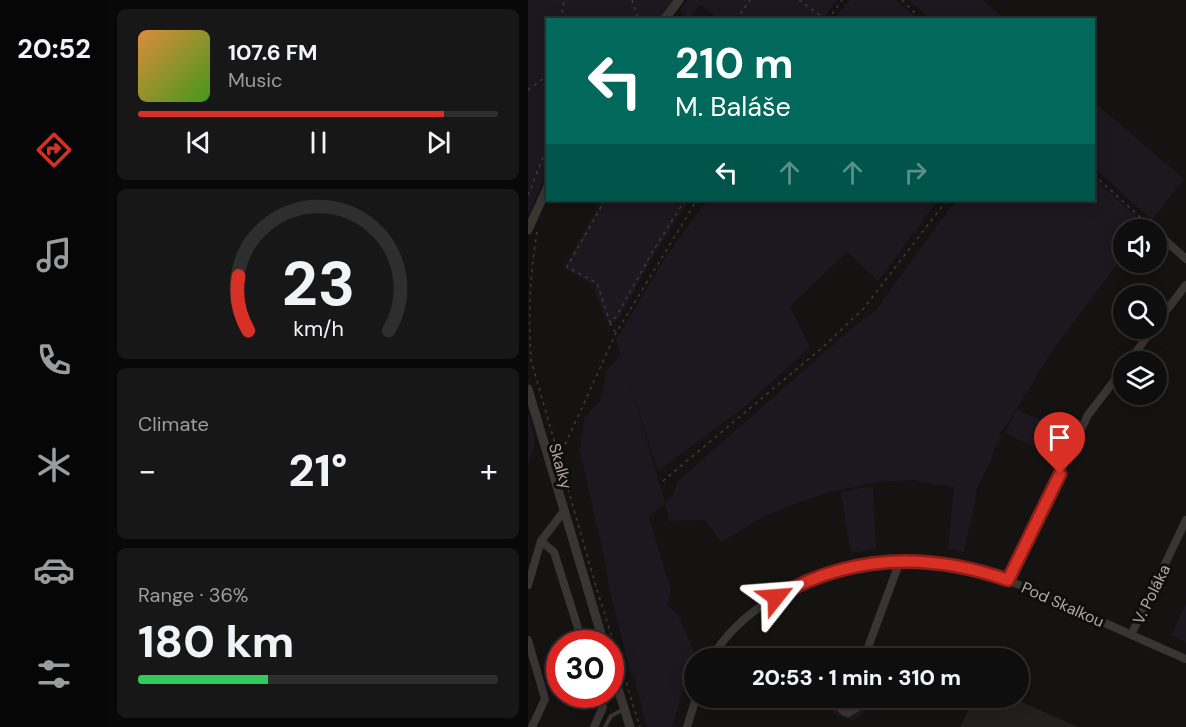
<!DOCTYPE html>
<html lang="en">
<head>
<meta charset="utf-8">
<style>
	:root { --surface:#0f0e0e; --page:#181717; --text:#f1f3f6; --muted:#9b9c9e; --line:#2f2e2e; --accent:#d93025 }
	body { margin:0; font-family:"DM Sans",sans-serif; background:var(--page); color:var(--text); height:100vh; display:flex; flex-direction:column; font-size:22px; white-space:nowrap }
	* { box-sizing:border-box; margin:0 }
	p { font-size:20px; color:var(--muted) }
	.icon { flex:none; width:33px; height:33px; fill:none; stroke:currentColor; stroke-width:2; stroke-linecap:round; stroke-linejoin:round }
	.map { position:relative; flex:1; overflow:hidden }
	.drawer { display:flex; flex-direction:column; gap:9px; padding:9px; background:#080808; width:420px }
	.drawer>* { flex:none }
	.top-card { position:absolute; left:18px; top:18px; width:549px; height:183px; border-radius:0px; box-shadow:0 3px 15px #0003,0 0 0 2px var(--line); background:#00695c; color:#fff; overflow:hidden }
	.fabs { position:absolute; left:585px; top:219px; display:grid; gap:12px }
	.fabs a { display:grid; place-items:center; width:54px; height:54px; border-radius:50%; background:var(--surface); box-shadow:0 3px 15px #0003,0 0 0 2px var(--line); font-size:30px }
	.speed { position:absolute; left:18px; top:630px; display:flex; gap:12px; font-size:30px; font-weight:700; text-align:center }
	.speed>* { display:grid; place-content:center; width:78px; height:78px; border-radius:50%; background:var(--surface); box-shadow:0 3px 15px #0003,0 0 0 2px var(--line); line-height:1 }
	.speed .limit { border:9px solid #d22; background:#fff; color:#111 }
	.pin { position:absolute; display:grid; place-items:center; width:51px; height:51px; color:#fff; margin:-62px -26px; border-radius:50% 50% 50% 0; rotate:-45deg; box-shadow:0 0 6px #0007 }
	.pin .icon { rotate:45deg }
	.me { position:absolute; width:66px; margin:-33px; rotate:62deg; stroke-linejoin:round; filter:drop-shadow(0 0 4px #0008) }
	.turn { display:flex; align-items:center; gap:21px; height:126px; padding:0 30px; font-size:27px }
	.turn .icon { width:78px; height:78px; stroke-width:2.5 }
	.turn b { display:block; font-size:42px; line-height:51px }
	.lanes { display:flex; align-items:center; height:57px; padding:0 30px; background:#0003; justify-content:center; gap:30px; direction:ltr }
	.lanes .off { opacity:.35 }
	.big { font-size:45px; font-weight:800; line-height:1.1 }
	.drawer .tile { flex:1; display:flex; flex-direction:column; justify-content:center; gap:9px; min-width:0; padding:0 21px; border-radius:9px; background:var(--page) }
	.drawer .dial { align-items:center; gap:0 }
	.dial svg { height:156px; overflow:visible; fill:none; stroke:var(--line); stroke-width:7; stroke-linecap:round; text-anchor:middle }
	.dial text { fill:var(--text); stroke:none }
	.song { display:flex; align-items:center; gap:18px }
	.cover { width:72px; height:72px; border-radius:9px; background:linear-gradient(135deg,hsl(30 70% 55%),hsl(100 70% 35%)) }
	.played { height:6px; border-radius:3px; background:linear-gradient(90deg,var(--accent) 85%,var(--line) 85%) }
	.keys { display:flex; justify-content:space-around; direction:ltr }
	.heat { display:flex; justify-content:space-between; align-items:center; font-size:33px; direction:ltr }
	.charge { height:9px; border-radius:4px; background:linear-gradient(90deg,#34c759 36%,var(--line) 0) }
	.trip { position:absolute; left:156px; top:648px; width:345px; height:60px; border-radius:30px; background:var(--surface); box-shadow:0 3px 15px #0003,0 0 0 2px var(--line); font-weight:800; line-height:60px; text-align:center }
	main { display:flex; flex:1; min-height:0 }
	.dock { display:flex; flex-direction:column; width:108px; justify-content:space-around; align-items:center; background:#060606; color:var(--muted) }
	.dock .icon { width:42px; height:42px }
	.dock .selected { color:var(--accent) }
	.dock b { font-size:27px; color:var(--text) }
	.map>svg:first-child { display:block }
	.built { fill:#21201e }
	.green { fill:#1d1820 }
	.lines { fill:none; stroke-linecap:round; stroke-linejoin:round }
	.path { stroke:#413b39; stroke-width:1.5; stroke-dasharray:3 4.5; stroke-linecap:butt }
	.service { stroke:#3a3533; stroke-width:4 }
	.minor { stroke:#3a3533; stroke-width:8 }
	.tertiary { stroke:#3a3533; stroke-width:9 }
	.route-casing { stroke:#8d1f18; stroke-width:15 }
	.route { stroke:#d93025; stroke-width:10 }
	.labels { text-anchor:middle; stroke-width:6; stroke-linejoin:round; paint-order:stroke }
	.street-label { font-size:16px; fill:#b6a6a2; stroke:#0f0e0d }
</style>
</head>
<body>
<main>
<nav class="dock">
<b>20:52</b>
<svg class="icon selected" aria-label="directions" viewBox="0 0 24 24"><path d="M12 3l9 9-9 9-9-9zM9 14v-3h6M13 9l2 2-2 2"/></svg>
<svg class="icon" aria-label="music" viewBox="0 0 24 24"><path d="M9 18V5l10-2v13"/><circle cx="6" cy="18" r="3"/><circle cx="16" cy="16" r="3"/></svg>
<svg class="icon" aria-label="phone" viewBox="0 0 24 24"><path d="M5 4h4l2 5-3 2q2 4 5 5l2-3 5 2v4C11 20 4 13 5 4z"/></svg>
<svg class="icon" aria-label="climate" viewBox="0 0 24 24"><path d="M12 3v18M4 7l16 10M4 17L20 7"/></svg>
<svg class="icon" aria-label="car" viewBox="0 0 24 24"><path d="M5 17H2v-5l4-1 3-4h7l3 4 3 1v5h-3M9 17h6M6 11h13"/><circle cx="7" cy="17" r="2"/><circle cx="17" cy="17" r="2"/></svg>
<svg class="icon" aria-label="filters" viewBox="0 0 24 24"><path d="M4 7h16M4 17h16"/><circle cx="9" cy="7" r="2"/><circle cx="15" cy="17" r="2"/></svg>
</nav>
<section class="drawer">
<div class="tile">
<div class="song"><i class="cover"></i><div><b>107.6 FM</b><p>Music</p></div></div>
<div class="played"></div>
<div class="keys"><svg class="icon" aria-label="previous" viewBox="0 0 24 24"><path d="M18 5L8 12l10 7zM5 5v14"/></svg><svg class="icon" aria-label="pause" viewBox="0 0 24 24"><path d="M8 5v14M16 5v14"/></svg><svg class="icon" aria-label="next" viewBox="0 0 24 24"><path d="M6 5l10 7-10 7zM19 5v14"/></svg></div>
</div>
<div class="tile dial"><svg viewBox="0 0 100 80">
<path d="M14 69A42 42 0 1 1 86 69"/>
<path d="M14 69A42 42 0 0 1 9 41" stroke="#d93025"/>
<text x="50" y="56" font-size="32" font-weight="700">23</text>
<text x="50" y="72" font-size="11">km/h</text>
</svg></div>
<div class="tile"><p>Climate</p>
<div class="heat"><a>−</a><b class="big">21°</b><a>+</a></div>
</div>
<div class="tile"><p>Range · 36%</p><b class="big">180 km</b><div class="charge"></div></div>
</section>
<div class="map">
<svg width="658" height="727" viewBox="0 0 658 727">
	<rect width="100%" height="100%" fill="#141312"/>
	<!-- built -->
	<path class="built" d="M446,698h38l66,29h-118z"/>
	<!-- green -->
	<path class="green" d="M0,0h151l-15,19 -116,1 -1,154 -19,41z
		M159,0h150l-15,20 -111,-1 2,-5 -13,-9 -10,13 -10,-7z
		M322,0h46l21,19h-83z
		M381,0h74l22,19h-75z
		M566,102l90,77 -32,41 -58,-52z
		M566,178l49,45 1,6 -20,1 -1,26 -71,95 -45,73 -8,10 2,3 -9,17 1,2 -17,34 -44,-6 -17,-4 -40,2 -52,12 -34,12 -29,13 -39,23 -16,-22 -35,1 -5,-18 -16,14 22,74 -4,13 11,11 18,41 -8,8 -1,12 -15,51h-25l-11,-42 -7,-18 -19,-75 -6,-35 -24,-106 5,-34 15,-16 7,-31 14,-15 -5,-15 51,-85 40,-55h231l-60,81 -31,-29 -57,54 20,41 -76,69 -5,2 -71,53 -29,-89 36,120 8,-6 4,-14 174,-153 24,-18 81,-111h138z
		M74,200h87l-35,55 -36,64 -9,7 -15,-37 2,-3 -32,-18z
		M489,409l54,26 -11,24 -55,-26z
		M0,412l7,28 -7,26z
		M345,486l3,62 -25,5 -10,-61z
		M426,487l23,4 -13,61 -16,-3z
		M658,604v38l-15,-7z
		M305,698h3c-3,10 2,15 11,19l9,-2 4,-5 1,-12h8l-5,14 -10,9 -21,-7z"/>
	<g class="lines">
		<!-- path -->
		<path class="path" d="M104,0l7,20
			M271,0l22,16 -2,4
			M374,0l20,20
			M33,20l3,-20
			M208,20l14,-20
			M300,20l14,-20
			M0,90l20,-15
			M566,175l55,50
			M0,195l20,-50
			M77,200l-38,67 30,16 13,39 6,-5 35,-63 34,-54
			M9,232c-7,42 -9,84 -6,128l64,223 45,144
			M82,323l5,9
			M31,458l57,-125 81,-133
			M135,481l160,-134 41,-39 83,-108"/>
		<!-- service -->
		<path class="service" d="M77,727l6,-11 13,-7"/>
		<!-- minor -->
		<path class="minor" d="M628,232l30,27
			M628,324l30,-39
			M601,362l24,-34
			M13,541l13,11 29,92
			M480,580l80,-165 36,-47
			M0,585l13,-44 23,-30
			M603,635l55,-115
			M0,640l17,59 -13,28
			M183,658c20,-32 51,-56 85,-72 56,-27 122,-33 182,-16 32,9 62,24 92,37 39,18 77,35 116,52
			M336,658l36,-97
			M312,698c-3,7 0,13 8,15l9,-5 2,-4 -2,-6
			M66,727l9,-20 -4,-13
			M159,727l9,-29"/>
		<!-- tertiary -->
		<path class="tertiary" d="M136,20l15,-20
			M0,230l20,-44
			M0,389l76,255
			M82,663l20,64"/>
	</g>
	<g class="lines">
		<!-- route casing -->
		<g class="route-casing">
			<path id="route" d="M248,597c74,-43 152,-45 232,-17l52,-106"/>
		</g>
		<!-- route -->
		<use href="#route" class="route"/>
	</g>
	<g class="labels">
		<!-- street labels -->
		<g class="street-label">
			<text transform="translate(33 466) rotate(74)" y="6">Skalky</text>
			<text transform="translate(623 594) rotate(-64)" y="6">V. Poláka</text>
			<text transform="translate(535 604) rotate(24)" y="6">Pod Skalkou</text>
		</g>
	</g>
</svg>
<div class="fabs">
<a><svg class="icon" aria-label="sound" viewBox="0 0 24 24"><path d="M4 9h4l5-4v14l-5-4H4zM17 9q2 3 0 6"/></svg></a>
<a><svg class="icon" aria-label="search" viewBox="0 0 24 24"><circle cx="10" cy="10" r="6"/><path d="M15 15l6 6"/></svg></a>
<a><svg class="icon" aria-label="layers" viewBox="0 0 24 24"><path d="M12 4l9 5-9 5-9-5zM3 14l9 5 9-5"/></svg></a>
</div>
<div class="speed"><div class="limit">30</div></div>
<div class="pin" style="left:532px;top:474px;background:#d93025"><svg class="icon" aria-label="arrive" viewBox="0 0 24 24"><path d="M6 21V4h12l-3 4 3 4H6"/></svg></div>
<svg class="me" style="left:248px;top:597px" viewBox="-20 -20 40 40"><path d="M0-17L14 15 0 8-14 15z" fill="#d93025" stroke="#fff" stroke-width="4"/></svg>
<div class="trip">20:53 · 1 min · 310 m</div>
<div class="top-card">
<div class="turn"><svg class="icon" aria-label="left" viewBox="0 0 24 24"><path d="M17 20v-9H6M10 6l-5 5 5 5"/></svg><div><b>210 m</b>M. Baláše</div></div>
<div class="lanes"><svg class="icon" aria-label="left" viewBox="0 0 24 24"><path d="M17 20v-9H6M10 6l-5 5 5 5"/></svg><svg class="icon off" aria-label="ahead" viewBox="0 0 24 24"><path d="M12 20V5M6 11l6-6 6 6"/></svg><svg class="icon off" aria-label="ahead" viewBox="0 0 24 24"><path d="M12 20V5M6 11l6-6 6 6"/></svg><svg class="icon off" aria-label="right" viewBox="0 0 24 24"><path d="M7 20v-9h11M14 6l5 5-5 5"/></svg></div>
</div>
</div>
</main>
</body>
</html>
